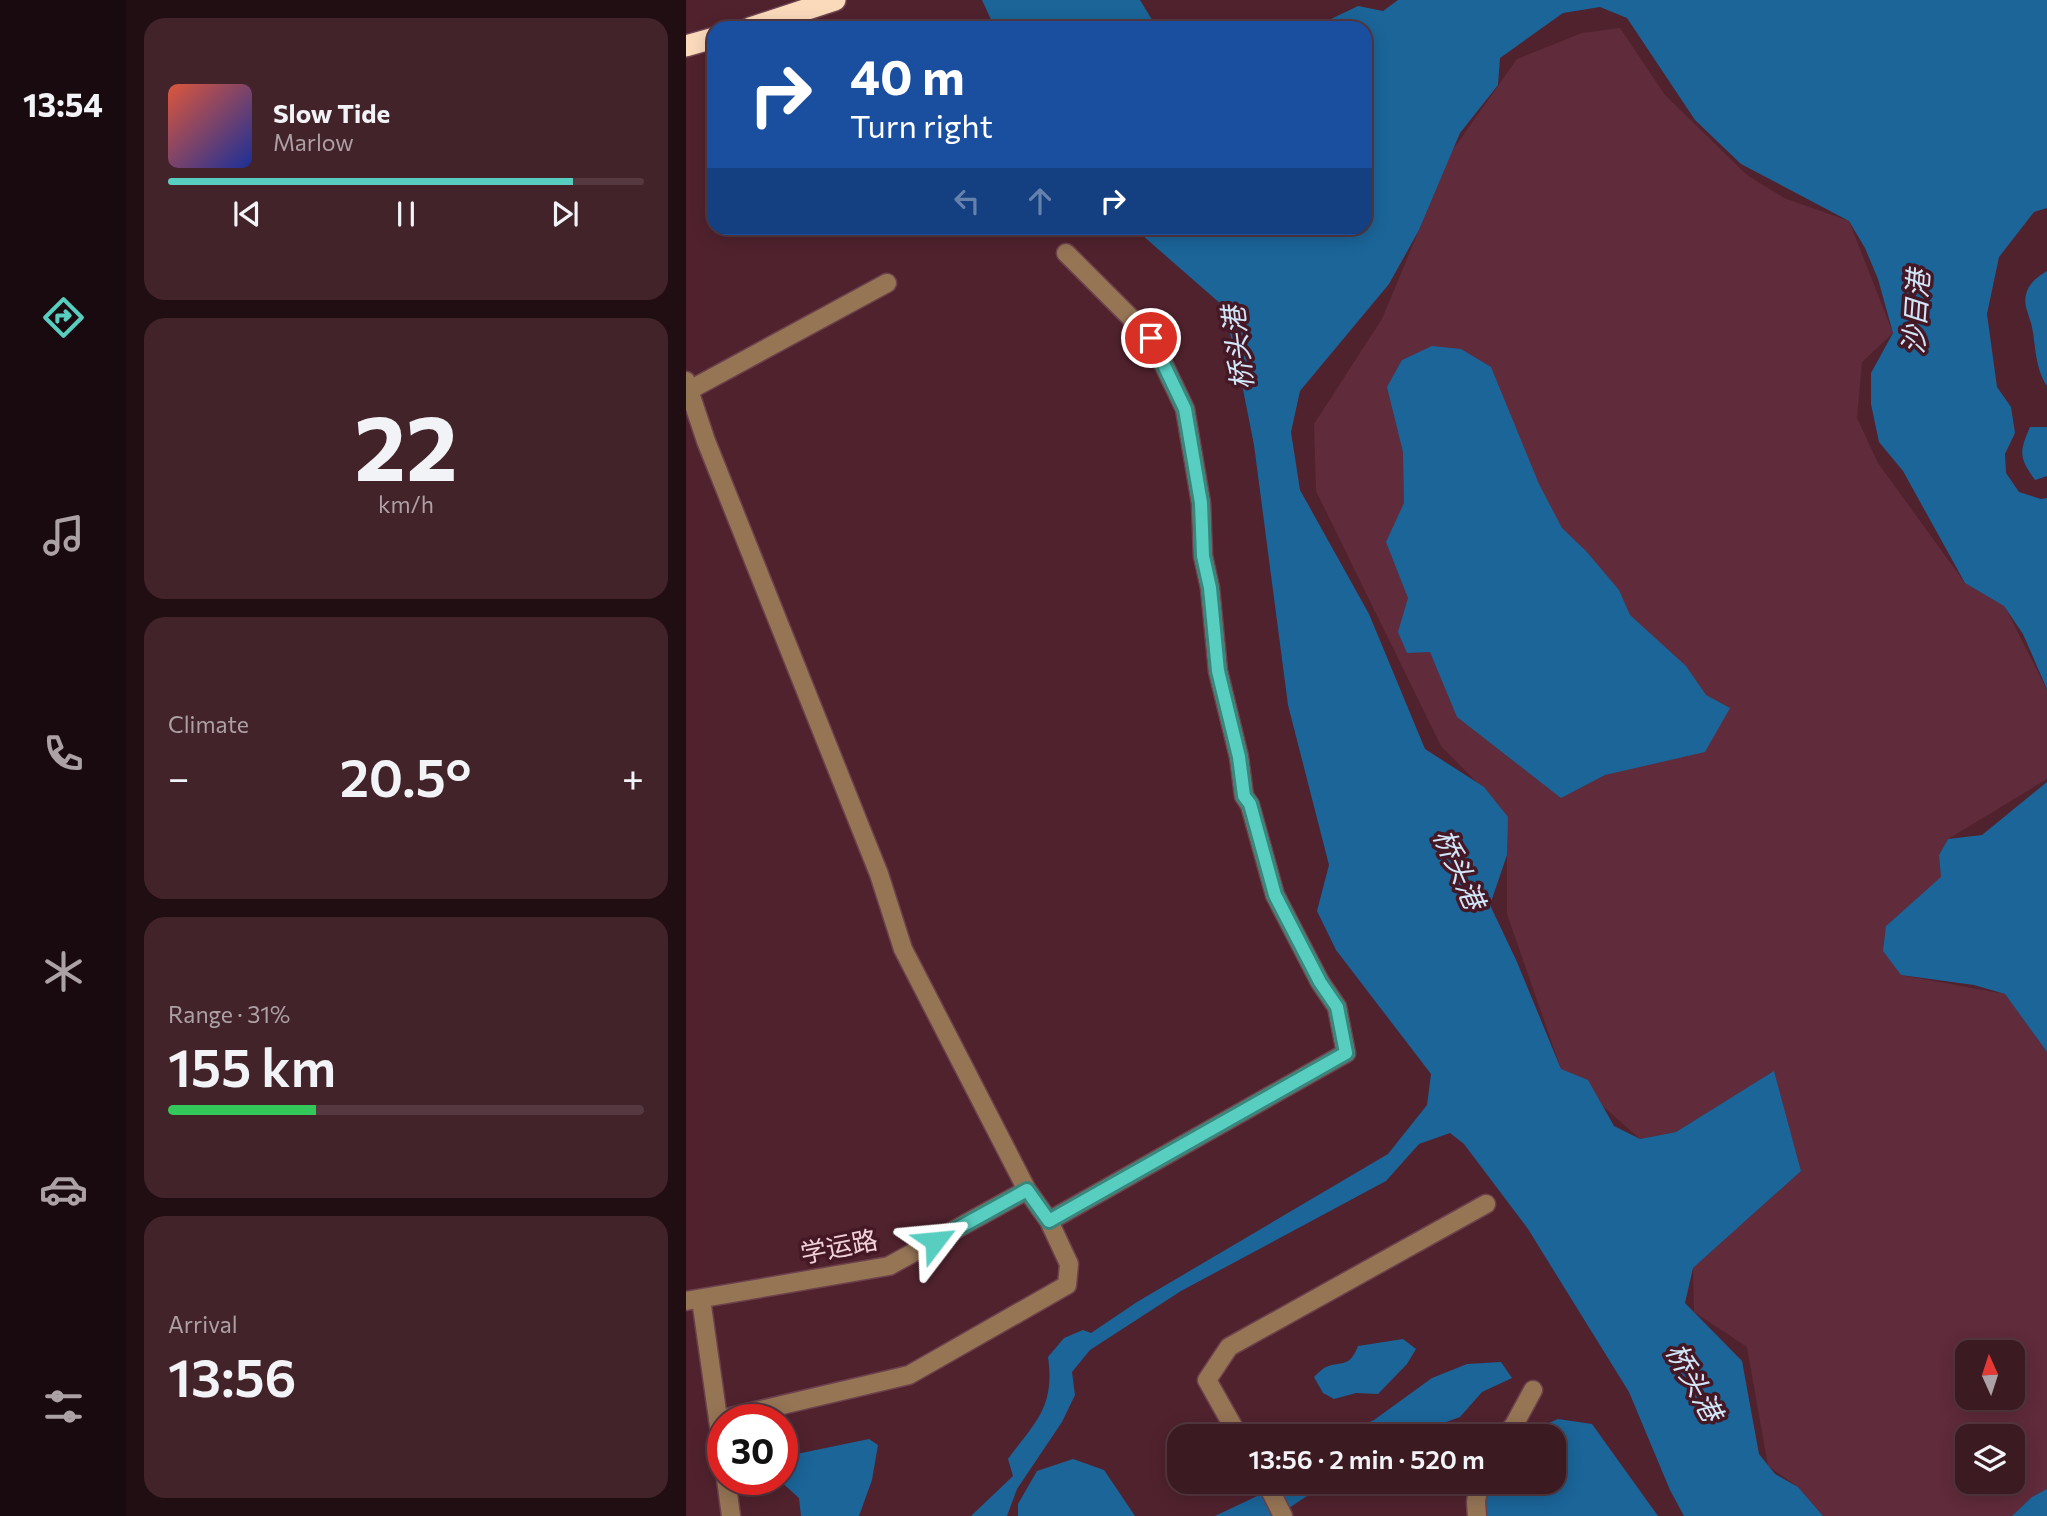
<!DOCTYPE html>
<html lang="en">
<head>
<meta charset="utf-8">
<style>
	:root { --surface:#3c1a22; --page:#43232a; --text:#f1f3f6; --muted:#aca1a5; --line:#553840; --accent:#58cec0 }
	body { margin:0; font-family:Commissioner,"Noto Sans SC",sans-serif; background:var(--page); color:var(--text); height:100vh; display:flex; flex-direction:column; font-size:26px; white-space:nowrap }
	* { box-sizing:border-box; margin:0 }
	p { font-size:23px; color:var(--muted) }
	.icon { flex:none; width:38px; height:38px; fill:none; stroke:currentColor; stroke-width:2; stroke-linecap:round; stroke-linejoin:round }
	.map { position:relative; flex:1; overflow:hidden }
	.details { display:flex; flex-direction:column; gap:18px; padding:18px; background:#210e13; width:560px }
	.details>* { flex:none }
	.guide { position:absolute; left:21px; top:21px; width:665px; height:214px; border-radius:21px; box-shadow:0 4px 18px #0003,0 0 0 2px var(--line); background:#1a4fa0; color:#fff; overflow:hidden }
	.needle { width:46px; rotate:357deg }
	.buttons { position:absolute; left:1269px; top:1340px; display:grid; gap:14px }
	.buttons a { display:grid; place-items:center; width:70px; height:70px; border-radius:14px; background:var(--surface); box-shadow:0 4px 18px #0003,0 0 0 2px var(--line); font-size:35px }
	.speed { position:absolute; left:21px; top:1404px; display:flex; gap:14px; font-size:35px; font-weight:700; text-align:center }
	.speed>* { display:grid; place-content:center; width:91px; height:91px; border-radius:50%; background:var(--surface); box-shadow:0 4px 18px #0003,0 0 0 2px var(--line); line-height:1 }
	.speed .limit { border:10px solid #d22; background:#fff; color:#111 }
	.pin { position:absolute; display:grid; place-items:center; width:60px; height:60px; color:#fff; margin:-30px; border:4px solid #fff; border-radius:50%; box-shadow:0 2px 7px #0007 }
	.me { position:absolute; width:77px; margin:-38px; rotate:61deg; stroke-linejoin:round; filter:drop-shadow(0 0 5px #0008) }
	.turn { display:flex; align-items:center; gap:24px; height:147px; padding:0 28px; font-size:32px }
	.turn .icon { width:91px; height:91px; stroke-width:2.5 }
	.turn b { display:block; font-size:49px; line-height:60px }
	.lanes { display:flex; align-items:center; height:66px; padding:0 28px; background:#0003; justify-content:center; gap:35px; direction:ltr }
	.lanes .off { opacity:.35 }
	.big { font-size:52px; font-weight:600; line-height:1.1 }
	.details .widget { flex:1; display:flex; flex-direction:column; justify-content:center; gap:10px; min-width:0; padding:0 24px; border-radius:21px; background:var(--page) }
	.details .dial { align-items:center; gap:0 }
	.dial b { font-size:91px; line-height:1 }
	.song { display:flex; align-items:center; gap:21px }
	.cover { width:84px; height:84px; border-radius:10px; background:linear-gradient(135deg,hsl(10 70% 55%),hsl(230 70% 35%)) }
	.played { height:7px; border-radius:4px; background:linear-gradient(90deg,var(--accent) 85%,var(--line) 85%) }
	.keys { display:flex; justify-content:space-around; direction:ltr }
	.heat { display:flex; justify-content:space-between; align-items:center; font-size:38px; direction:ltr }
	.charge { height:10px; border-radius:5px; background:linear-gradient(90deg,#34c759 31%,var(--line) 0) }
	.trip { position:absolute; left:481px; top:1424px; width:399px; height:70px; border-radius:21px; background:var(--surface); box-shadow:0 4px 18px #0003,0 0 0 2px var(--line); font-weight:600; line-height:70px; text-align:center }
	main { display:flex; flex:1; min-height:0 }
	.tab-bar { display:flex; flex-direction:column; width:126px; justify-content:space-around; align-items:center; background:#180a0e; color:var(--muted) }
	.tab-bar .icon { width:49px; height:49px }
	.tab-bar .selected { color:var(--accent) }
	.tab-bar b { font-size:32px; color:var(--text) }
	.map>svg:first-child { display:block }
	.built { fill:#602b3a; fill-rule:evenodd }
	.water { fill:#1b6599 }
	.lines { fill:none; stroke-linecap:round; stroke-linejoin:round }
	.minor-casing { stroke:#6d424d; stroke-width:21 }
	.highway-casing { stroke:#6d424d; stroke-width:24 }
	.minor { stroke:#967555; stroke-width:18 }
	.highway { stroke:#fbdabc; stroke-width:21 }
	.route-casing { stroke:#39867d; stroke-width:18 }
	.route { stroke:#58cec0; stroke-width:12 }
	.labels { text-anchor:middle; stroke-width:7; stroke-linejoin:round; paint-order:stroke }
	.street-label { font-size:26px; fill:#f1d2d8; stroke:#451825 }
	.water-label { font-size:28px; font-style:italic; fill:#d1e6f8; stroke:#451825 }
</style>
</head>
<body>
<main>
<nav class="tab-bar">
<b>13:54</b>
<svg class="icon selected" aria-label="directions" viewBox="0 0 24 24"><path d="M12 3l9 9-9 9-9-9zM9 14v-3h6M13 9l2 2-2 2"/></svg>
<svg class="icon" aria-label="music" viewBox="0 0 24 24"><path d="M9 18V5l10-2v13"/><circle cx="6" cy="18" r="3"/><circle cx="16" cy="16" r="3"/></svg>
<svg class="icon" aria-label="phone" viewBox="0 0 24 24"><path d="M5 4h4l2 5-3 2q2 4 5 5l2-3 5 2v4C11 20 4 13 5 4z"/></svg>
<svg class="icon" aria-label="climate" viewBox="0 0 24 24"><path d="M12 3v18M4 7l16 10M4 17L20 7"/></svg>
<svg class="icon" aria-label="car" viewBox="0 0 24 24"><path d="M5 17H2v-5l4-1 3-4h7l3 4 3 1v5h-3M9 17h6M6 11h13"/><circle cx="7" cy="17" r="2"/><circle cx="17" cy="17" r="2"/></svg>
<svg class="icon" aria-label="filters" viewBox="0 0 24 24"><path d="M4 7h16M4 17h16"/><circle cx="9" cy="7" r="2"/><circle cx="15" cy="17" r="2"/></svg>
</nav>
<section class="details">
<div class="widget">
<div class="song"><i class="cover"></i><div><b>Slow Tide</b><p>Marlow</p></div></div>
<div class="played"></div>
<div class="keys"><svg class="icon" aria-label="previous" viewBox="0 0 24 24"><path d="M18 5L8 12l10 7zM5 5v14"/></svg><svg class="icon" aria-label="pause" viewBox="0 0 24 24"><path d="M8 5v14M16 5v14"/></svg><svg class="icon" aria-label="next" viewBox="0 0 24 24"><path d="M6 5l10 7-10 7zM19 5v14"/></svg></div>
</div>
<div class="widget dial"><b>22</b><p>km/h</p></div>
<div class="widget"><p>Climate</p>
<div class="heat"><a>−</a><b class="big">20.5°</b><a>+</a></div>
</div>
<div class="widget"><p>Range · 31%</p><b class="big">155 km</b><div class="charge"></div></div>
<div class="widget"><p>Arrival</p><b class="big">13:56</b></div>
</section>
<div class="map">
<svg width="1361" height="1516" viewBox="0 0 1361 1516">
	<rect width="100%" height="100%" fill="#50222e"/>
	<!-- built -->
	<path class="built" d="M934,28l45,67 82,80 37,23 65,23 44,112 -31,29 -5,56 21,45 87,120 39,22 43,85v89l-99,60 -9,16 3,22 -56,49 15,49 104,19 42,58v444l-31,20h-193l-25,-29 -30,-21 -21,-119 -53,-35 -1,-44 108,-97 -27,-99 -98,60 -36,7 -79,-70 -54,-155v-59l-10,-52 -56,-57 -125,-255 -2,-67 68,-105 70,-168 65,-92 65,-26zM1281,1353h45v45h-45zM1281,1437h45v45h-45z"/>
	<!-- water -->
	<path class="water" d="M296,0h158l17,28h-162z
		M712,0h649v208l-13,4 -35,45 -12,57 10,73 14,20 4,26 -10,21 1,19 13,19 22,7 6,-1v191l-24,-55 -19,-28 -39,-23 -62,-112 -24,-29 -8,-38v-31l22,-40 -15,-54 -13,-31 -16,-27 -108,-57 -46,-44 -68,-102 -27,-11 -37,6 -63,45 -2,27 -38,48 -41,97 -30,54 -89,107 -9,41 9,58 69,124 56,135 59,38 24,30 -1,38 -17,50 27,57 44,107 27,11 26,46 26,13 36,-7 98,-61 27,100 -108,97 -8,35 57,58 17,93 16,20 23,13 25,29h-139l-14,-26 -41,-98 -101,-163 -64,-85 -14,-11 -31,11 -33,37 -205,110 -91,59 -18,22 3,23 -13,27 -45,67 -10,27h-36l42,-40 -5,-17c28,-38 47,-52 40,-102l16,-19 19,-8 8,3 46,-31 251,-148 39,-49 4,-31 -95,-124 -19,-39 12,-46 -41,-160 -34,-260 -17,-86 -15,-54 -88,-77h231v-200h-53l46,-22 25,5z
		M1361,271v115c-12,-18 -11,-39 -15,-59 -2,-10 -9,-22 -6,-32 2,-11 12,-19 21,-24z
		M746,346l29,3 30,18 48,117 23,44 24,23 33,39 11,25 56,51 20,29 24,13 -25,44 -100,23 -44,23 -104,-81 -27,-65 -23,1 -9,-21 10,-34 -22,-56 18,-39 -1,-51 -16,-65 15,-27z
		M1344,427h17v49l-12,4c-16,-22 -16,-28 -5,-53z
		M1361,782v270l-42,-58 -31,-9 -73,-10 -18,-24 3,-25 55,-49 -2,-22 9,-16 34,-4z
		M717,1339l13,10 -9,15 -29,30 -22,-1 -22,6 -11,-6 -9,-16c3,-3 6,-6 10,-9 15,-8 25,2 34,-22z
		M815,1362l11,16 -30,14 -22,25 -19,7 -10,13h-92l35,-17 58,-42 35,-14z
		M872,1419l34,5 66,92h-176l6,-34h66v-45h-31l12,-8z
		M183,1439l9,6 -6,35 -13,36h-58l-2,-18 -21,-19h4v-22z
		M387,1459l31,11 31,46h-117v-12l19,-33z
		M601,1482h41l-51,34h-62z
		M1361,1489v27h-35l20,-19z"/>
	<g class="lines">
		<!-- minor casing -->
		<g class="minor-casing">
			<path id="minor" d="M0,381l20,60 173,433 24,75 124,241 22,31 20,43 -2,21 -158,90 -191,45
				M0,392l201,-109
				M363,1221l297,-168 -9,-46 -17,-25 -45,-87 -25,-90 -6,-9 -5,-39 -21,-86 -8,-83 -7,-32 -2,-53 -16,-94 -34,-71 -85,-85
				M15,1299l22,155
				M0,1301l203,-35 138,-76
				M553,1437l-32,-57 22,-33 257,-143
				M818,1437l10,-12 19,-35
				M40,1479l5,37
				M580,1482l17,34
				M791,1516l-1,-14 3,-20"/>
		</g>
		<!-- highway casing -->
		<g class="highway-casing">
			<path id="highway" d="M64,28l85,-28
				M0,46l28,-8"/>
		</g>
		<!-- minor -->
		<use href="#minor" class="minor"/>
		<!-- highway -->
		<use href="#highway" class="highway"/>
	</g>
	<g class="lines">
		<!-- route casing -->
		<g class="route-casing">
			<path id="route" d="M249,1241l92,-51 22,31 297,-168 -9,-46 -17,-25 -45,-87 -25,-91 -6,-8 -5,-39 -21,-86 -8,-83 -7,-32 -2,-53 -16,-94 -34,-71"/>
		</g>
		<!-- route -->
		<use href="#route" class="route"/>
	</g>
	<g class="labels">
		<!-- street labels -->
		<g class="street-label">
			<text transform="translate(153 1247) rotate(-11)" y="9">学运路</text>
		</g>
		<!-- water labels -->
		<g class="water-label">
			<text transform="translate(1230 312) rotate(-86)" y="10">沙目港</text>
			<text transform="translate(552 348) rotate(-97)" y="10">桥头港</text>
			<text transform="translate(773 869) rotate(66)" y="10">桥头港</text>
			<text transform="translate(1008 1382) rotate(61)" y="10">桥头港</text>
		</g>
	</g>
</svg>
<div class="buttons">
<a><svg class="needle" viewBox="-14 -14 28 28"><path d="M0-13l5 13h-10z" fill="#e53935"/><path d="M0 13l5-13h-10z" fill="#aca1a5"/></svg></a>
<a><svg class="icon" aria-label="layers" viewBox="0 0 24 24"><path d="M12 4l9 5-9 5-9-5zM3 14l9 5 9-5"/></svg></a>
</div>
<div class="speed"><div class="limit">30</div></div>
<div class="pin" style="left:465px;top:338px;background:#d93025"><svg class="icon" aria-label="arrive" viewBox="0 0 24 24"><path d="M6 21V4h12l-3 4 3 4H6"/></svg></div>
<svg class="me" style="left:249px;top:1241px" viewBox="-20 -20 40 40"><path d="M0-17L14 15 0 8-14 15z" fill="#58cec0" stroke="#fff" stroke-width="4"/></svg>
<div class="trip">13:56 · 2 min · 520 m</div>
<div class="guide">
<div class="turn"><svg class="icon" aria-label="right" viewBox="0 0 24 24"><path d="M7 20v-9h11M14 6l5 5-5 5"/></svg><div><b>40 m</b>Turn right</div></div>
<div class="lanes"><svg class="icon off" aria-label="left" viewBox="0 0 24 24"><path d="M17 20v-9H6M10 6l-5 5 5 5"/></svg><svg class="icon off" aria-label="ahead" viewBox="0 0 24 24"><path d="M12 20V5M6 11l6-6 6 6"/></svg><svg class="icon" aria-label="right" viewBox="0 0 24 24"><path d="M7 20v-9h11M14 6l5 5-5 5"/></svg></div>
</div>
</div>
</main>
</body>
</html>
